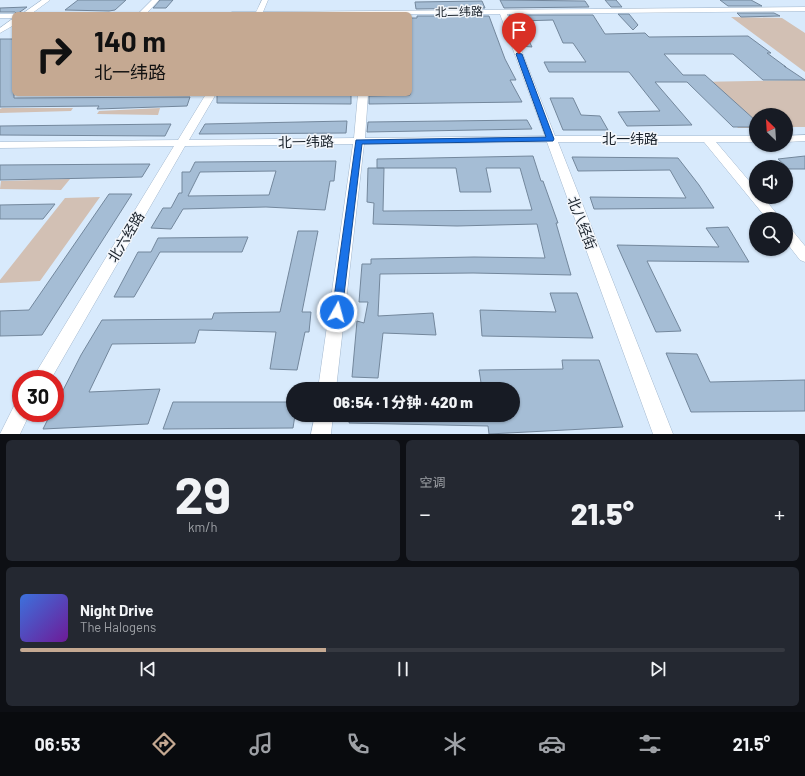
<!DOCTYPE html>
<html lang="zh">
<head>
<meta charset="utf-8">
<style>
	:root { --surface:#171b24; --page:#242831; --text:#f1f3f6; --muted:#9ea1a6; --line:#363941; --accent:#c5a992 }
	body { margin:0; font-family:Barlow,"Noto Sans SC",sans-serif; background:var(--page); color:var(--text); height:100vh; display:flex; flex-direction:column; font-size:15px; white-space:nowrap }
	* { box-sizing:border-box; margin:0 }
	p { font-size:13px; color:var(--muted) }
	.icon { flex:none; width:22px; height:22px; fill:none; stroke:currentColor; stroke-width:2; stroke-linecap:round; stroke-linejoin:round }
	.map { position:relative; height:434px; overflow:hidden }
	.sheet { display:flex; flex-direction:column; gap:6px; padding:6px; background:#0d0f14; flex:1 }
	.sheet>* { flex:none }
	.guide { position:absolute; left:12px; top:12px; width:400px; height:84px; border-radius:6px; box-shadow:0 1px 3px #0004; background:#c5a992; color:#111; overflow:hidden }
	.needle { width:26px; rotate:335deg }
	.controls { position:absolute; left:749px; top:108px; display:grid; gap:8px }
	.controls a { display:grid; place-items:center; width:44px; height:44px; border-radius:50%; background:var(--surface); box-shadow:0 1px 3px #0004; font-size:20px }
	.speed { position:absolute; left:12px; top:370px; display:flex; gap:8px; font-size:20px; font-weight:700; text-align:center }
	.speed>* { display:grid; place-content:center; width:52px; height:52px; border-radius:50%; background:var(--surface); box-shadow:0 1px 3px #0004; line-height:1 }
	.speed .limit { border:6px solid #d22; background:#fff; color:#111 }
	.pin { position:absolute; display:grid; place-items:center; width:34px; height:34px; color:#fff; margin:-41px -17px; border-radius:50% 50% 50% 0; rotate:-45deg; box-shadow:0 0 4px #0007 }
	.pin .icon { rotate:45deg }
	.me { position:absolute; width:44px; margin:-22px; rotate:7deg; stroke-linejoin:round; filter:drop-shadow(0 0 3px #0008) }
	.turn { display:flex; align-items:center; gap:14px; height:84px; padding:0 16px; font-size:18px }
	.turn .icon { width:52px; height:52px; stroke-width:2.5 }
	.turn b { display:block; font-size:28px; line-height:34px }
	.big { font-size:30px; font-weight:800; line-height:1.1 }
	.sheet .widget { flex:1; display:flex; flex-direction:column; justify-content:center; gap:6px; min-width:0; padding:0 14px; border-radius:6px; background:var(--page) }
	.sheet .dial { align-items:center; gap:0 }
	.dial b { font-size:52px; line-height:1 }
	.song { display:flex; align-items:center; gap:12px }
	.cover { width:48px; height:48px; border-radius:6px; background:linear-gradient(135deg,hsl(220 70% 55%),hsl(280 70% 35%)) }
	.played { height:4px; border-radius:2px; background:linear-gradient(90deg,var(--accent) 40%,var(--line) 40%) }
	.keys { display:flex; justify-content:space-around; direction:ltr }
	.heat { display:flex; justify-content:space-between; align-items:center; font-size:22px; direction:ltr }
	.sheet .tiles { flex:1; display:grid; gap:6px; grid-template-columns:1fr 1fr }
	.widget:last-child { grid-column:span 2 }
	.trip { position:absolute; left:286px; top:382px; width:234px; height:40px; border-radius:20px; background:var(--surface); box-shadow:0 1px 3px #0004; font-weight:800; line-height:40px; text-align:center }
	.menu { display:flex; height:64px; justify-content:space-around; align-items:center; background:#090b0e; color:var(--muted) }
	.menu .icon { width:28px; height:28px }
	.menu .current { color:var(--accent) }
	.menu b { font-size:18px; color:var(--text) }
	.map>svg:first-child { display:block }
	.green { fill:#d2c0b4 }
	.building { fill:#a5bdd5; stroke:#73879c; fill-rule:evenodd }
	.lines { fill:none; stroke-linecap:round; stroke-linejoin:round }
	.minor-casing { stroke:#a3b8ce; stroke-width:1 }
	.minor { fill:#fff; fill-rule:evenodd }
	.route { fill:#1a73e8; stroke:#114b97 }
	.labels { text-anchor:middle; stroke-width:3; stroke-linejoin:round; paint-order:stroke }
	.far-street-label { font-size:12px; fill:#19212a; stroke:#f1f5fa }
	.street-label { font-size:14px; fill:#19212a; stroke:#f1f5fa }
</style>
</head>
<body>
<div class="map">
<svg width="805" height="434" viewBox="0 0 805 434">
	<rect width="100%" height="100%" fill="#d8eafc"/>
	<!-- green -->
	<path class="green" d="M731,17l51,1 23,15v39z
		M805,80v47h-19v-12h-30v13h-18l-41,-46z
		M2,108h71l-2,3 -71,2v-4z
		M160,108l-2,7 -61,-1 2,-3z
		M70,179l-9,11 -61,-1 1,-8z
		M100,197l-60,84 -40,2v-3l65,-82z"/>
	<!-- building -->
	<path class="building" d="M78,0h48l-11,10 -6,1 -44,-1z
		M160,0h13l-7,8h-13z
		M500,0l85,1 4,6 -85,1z
		M605,0h11l6,7h-11z
		M720,0h31l11,6h-34z
		M482,1l3,7 -69,1 -1,-7z
		M27,7l-10,7 -2,-2h-15v-4z
		M737,13h37l6,3 -39,1z
		M618,14h11l9,11 -5,5z
		M509,15h84l12,19 40,-1 4,4 99,-1 23,17h-4l19,14 -2,-1 21,14h-42l-30,-26h-69l19,21h22l51,46v6h-23l-46,-45h-32l37,43 -65,1 -9,-14 42,-1 -31,-39h-80l-5,-10h42l-13,-19h-10l-10,-23 -34,1 13,26 -11,-1z
		M417,16h72l16,43 11,21h-6l12,22 -153,2v-8l41,-1v-77h7z
		M0,39h14v59l176,-1 -3,9 -90,3 2,-3 -99,1z
		M287,94h64v10l-134,-1v-8z
		M550,98h23l8,17 19,1 8,14h-45z
		M527,120l5,9 -165,3 1,-10z
		M347,121l-1,12 -147,1 6,-10z
		M171,124l-6,12 -165,-1v-9z
		M533,156l8,25h2l15,42h-2l15,52 -98,-2 -93,1 -2,42 55,-3 3,22 -53,-2 -5,45 -26,-1 5,-56 7,2 4,-21h-9l3,-38h9v-5l103,-2 71,1 -8,-34 -80,2 -84,-2 1,-21 -7,-1 1,-34h16l-1,43 149,-1 -12,-42h-34l5,24h-31l-4,-24h-79v-9z
		M805,156v13h-16l-11,-10z
		M572,157l106,1 21,27 15,23 -120,1 -4,-12 96,1 -16,-28 -92,1z
		M336,161l-2,20h-4l-5,29 -59,-3 -83,2 -12,20 -20,-1 12,-20h8l8,-15h3v-21h8l5,-10zM276,171l-7,24 -81,1 12,-24z
		M150,164l-8,13 -142,3v-15z
		M109,194h23l-90,141 -42,1v-25l29,-1z
		M55,204l-12,15h-43v-14z
		M728,227l21,35 -102,-1 34,70 -25,1 -39,-87 102,2 -13,-19z
		M298,231h20l-16,81h9l-2,20h-4l-8,38 -27,-1 6,-37 -77,-2 -4,13 -83,1 -23,48 71,-3 -12,35 -105,5 8,-16h4v-7l26,-51 21,-35 110,-1 2,-6 66,-1z
		M248,237l-6,15h-82l-26,45h-20l24,-45h13l7,-14z
		M550,293h27l16,45 -111,-2 -2,-26 76,2z
		M666,353l31,1 13,28 95,-2v31l-114,1z
		M562,360h37l24,67 -134,7 -1,-8 -139,-3 2,-8h162v-26h-31l-3,-19 84,-1z
		M173,402h120v13h2l-2,13 -130,1z"/>
	<g class="lines">
		<!-- minor casing -->
		<g class="minor-casing">
			<path id="minor" d="M42,0h8l-19,14h-9z
				M152,0h7l-13,14h-8z
				M262,0h6l-5,12 542,-5v4l-298,3 48,122h201v6h-40l40,47v8h7l18,22h-14l-63,-77h-146l115,292h-20l-106,-292 -183,2 -28,245h-18l35,-245 -168,2 -134,233h-19l142,-233 -174,2v-6l178,-2 28,-46h10l-27,46 165,-2 4,-44h10l-3,44 180,-2 -45,-122h-272l4,-2h24z
				M0,14h15l-1,4h-14z
				M11,20h3v5l-14,8v-5z
				M805,135v6l-19,1v-6z
				M786,228l5,1 14,17v16l-5,-2 -14,-18z
				M21,404v9h9l-10,21h-20l14,-28z
				M315,415h18l-2,19h-20z"/>
		</g>
		<!-- minor -->
		<use href="#minor" class="minor"/>
	</g>
	<!-- route -->
	<path class="route" d="M517,53l5,1 32,85 -1,2 -191,3 -20,168 -1,3 -4,1 -4,-1 -1,-3 24,-172 190,-3 -30,-83z"/>
	<g class="labels">
		<!-- far-street labels -->
		<g class="far-street-label">
			<text transform="translate(459 12) rotate(-1)" y="4">北二纬路</text>
		</g>
		<!-- street labels -->
		<g class="street-label">
			<text x="630" y="144">北一纬路</text>
			<text transform="translate(306 142) rotate(-1)" y="5">北一纬路</text>
			<text transform="translate(582 223) rotate(69)" y="5">北八经街</text>
			<text transform="translate(126 237) rotate(-59)" y="5">北六经路</text>
		</g>
	</g>
</svg>
<div class="controls">
<a><svg class="needle" viewBox="-14 -14 28 28"><path d="M0-13l5 13h-10z" fill="#e53935"/><path d="M0 13l5-13h-10z" fill="#9ea1a6"/></svg></a>
<a><svg class="icon" aria-label="sound" viewBox="0 0 24 24"><path d="M4 9h4l5-4v14l-5-4H4zM17 9q2 3 0 6"/></svg></a>
<a><svg class="icon" aria-label="search" viewBox="0 0 24 24"><circle cx="10" cy="10" r="6"/><path d="M15 15l6 6"/></svg></a>
</div>
<div class="speed"><div class="limit">30</div></div>
<div class="pin" style="left:519px;top:54px;background:#d93025"><svg class="icon" aria-label="arrive" viewBox="0 0 24 24"><path d="M6 21V4h12l-3 4 3 4H6"/></svg></div>
<svg class="me" style="left:337px;top:312px" viewBox="-20 -20 40 40"><circle r="17" fill="#1a73e8" stroke="#fff" stroke-width="3"/><path d="M0-11L8 9 0 5-8 9z" fill="#fff"/></svg>
<div class="trip">06:54 · 1 分钟 · 420 m</div>
<div class="guide">
<div class="turn"><svg class="icon" aria-label="right" viewBox="0 0 24 24"><path d="M7 20v-9h11M14 6l5 5-5 5"/></svg><div><b>140 m</b>北一纬路</div></div>
</div>
</div>
<section class="sheet">
<div class="tiles">
<div class="widget dial"><b>29</b><p>km/h</p></div>
<div class="widget"><p>空调</p>
<div class="heat"><a>−</a><b class="big">21.5°</b><a>+</a></div>
</div>
<div class="widget">
<div class="song"><i class="cover"></i><div><b>Night Drive</b><p>The Halogens</p></div></div>
<div class="played"></div>
<div class="keys"><svg class="icon" aria-label="previous" viewBox="0 0 24 24"><path d="M18 5L8 12l10 7zM5 5v14"/></svg><svg class="icon" aria-label="pause" viewBox="0 0 24 24"><path d="M8 5v14M16 5v14"/></svg><svg class="icon" aria-label="next" viewBox="0 0 24 24"><path d="M6 5l10 7-10 7zM19 5v14"/></svg></div>
</div>
</div>
</section>
<nav class="menu">
<b>06:53</b>
<svg class="icon current" aria-label="directions" viewBox="0 0 24 24"><path d="M12 3l9 9-9 9-9-9zM9 14v-3h6M13 9l2 2-2 2"/></svg>
<svg class="icon" aria-label="music" viewBox="0 0 24 24"><path d="M9 18V5l10-2v13"/><circle cx="6" cy="18" r="3"/><circle cx="16" cy="16" r="3"/></svg>
<svg class="icon" aria-label="phone" viewBox="0 0 24 24"><path d="M5 4h4l2 5-3 2q2 4 5 5l2-3 5 2v4C11 20 4 13 5 4z"/></svg>
<svg class="icon" aria-label="climate" viewBox="0 0 24 24"><path d="M12 3v18M4 7l16 10M4 17L20 7"/></svg>
<svg class="icon" aria-label="car" viewBox="0 0 24 24"><path d="M5 17H2v-5l4-1 3-4h7l3 4 3 1v5h-3M9 17h6M6 11h13"/><circle cx="7" cy="17" r="2"/><circle cx="17" cy="17" r="2"/></svg>
<svg class="icon" aria-label="filters" viewBox="0 0 24 24"><path d="M4 7h16M4 17h16"/><circle cx="9" cy="7" r="2"/><circle cx="15" cy="17" r="2"/></svg>
<b>21.5°</b>
</nav>
</body>
</html>
